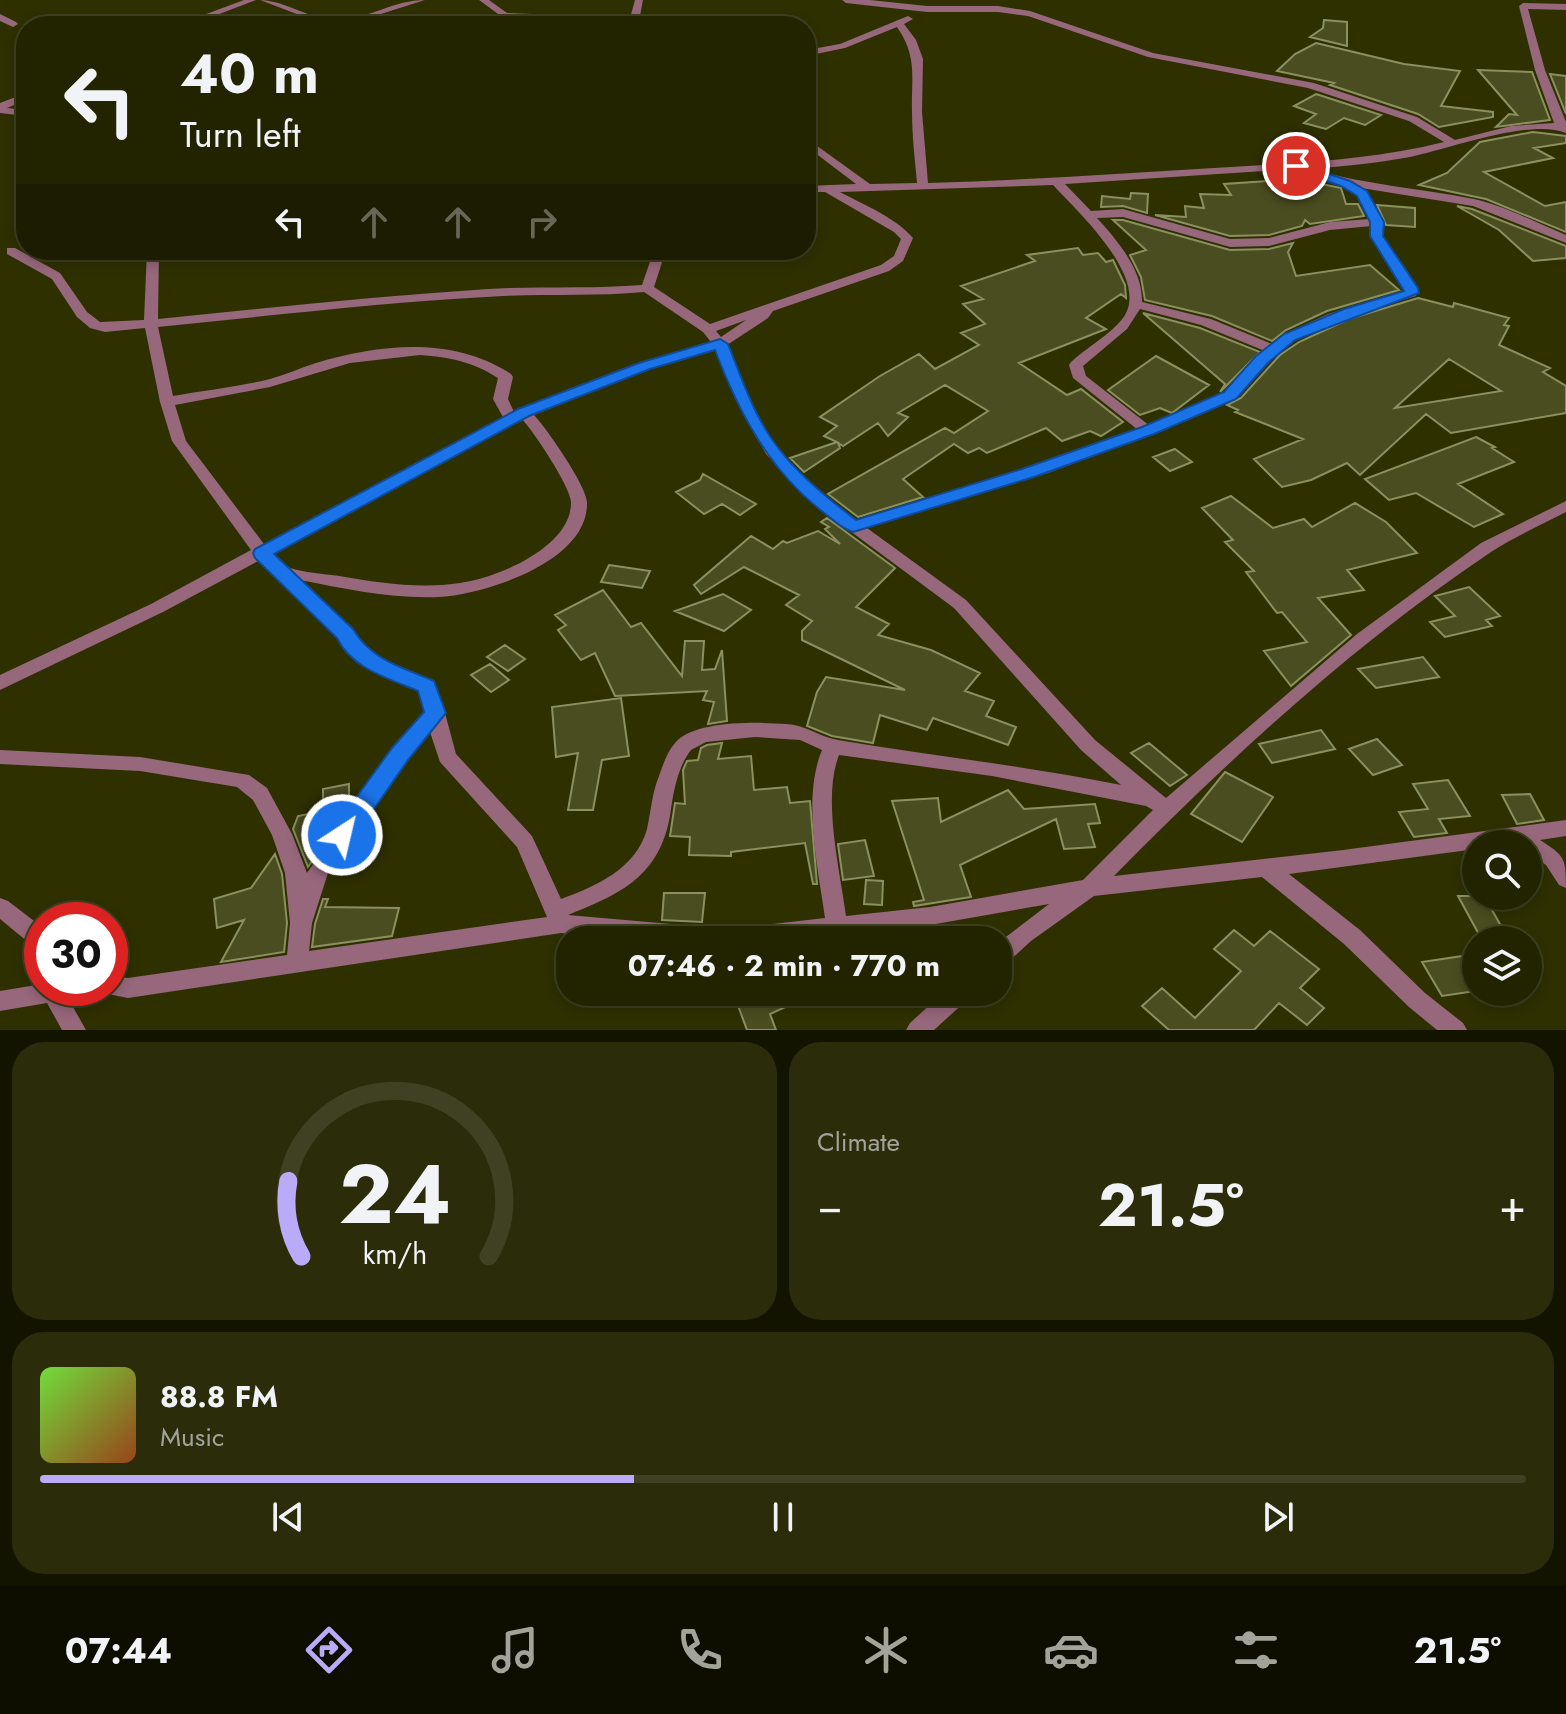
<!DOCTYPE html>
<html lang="en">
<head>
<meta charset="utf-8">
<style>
	:root { --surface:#222400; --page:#2a2c0a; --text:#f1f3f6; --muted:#a2a499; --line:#3f4122; --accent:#b9abf7 }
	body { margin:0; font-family:Jost,sans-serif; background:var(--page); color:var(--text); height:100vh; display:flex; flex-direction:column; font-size:30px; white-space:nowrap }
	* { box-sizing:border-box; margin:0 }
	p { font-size:26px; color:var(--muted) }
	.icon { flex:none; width:44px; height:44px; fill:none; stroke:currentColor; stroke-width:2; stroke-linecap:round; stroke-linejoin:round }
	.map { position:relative; height:1030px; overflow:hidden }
	.drawer { display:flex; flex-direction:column; gap:12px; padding:12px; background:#131400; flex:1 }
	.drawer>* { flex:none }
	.banner { position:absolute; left:16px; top:16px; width:800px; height:244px; border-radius:32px; box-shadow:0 4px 12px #0003,0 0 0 2px var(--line); background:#222400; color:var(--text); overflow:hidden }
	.buttons { position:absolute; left:1462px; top:830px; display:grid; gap:16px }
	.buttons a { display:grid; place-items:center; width:80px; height:80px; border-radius:50%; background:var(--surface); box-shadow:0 4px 12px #0003,0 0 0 2px var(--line); font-size:40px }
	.speed { position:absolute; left:24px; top:902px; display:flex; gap:16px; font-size:40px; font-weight:700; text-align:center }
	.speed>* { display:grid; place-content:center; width:104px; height:104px; border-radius:50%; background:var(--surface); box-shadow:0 4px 12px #0003,0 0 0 2px var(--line); line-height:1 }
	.speed .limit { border:12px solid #d22; background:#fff; color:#111 }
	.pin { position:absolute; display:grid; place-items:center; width:68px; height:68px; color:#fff; margin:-34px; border:4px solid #fff; border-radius:50%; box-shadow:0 2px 8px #0007 }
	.me { position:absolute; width:88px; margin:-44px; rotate:35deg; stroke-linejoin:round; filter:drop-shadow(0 0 6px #0008) }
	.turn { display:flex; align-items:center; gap:28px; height:168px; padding:0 32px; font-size:36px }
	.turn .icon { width:104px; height:104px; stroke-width:2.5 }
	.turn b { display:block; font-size:56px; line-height:68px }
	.lanes { display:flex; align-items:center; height:76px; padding:0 32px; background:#0003; justify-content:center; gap:40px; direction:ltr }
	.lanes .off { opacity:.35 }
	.big { font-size:60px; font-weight:700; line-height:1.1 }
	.drawer .widget { flex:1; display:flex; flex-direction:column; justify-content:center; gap:12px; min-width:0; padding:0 28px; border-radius:32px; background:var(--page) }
	.drawer .dial { align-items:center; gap:0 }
	.dial svg { height:208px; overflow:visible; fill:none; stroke:var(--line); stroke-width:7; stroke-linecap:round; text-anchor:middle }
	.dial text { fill:var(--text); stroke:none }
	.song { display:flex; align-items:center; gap:24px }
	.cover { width:96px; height:96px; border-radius:12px; background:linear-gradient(135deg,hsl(100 70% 55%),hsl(20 70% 35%)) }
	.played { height:8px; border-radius:4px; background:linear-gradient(90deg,var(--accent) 40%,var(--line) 40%) }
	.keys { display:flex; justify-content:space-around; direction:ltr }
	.heat { display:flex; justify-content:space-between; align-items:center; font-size:44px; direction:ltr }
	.drawer .tiles { flex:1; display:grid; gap:12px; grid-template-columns:1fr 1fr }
	.widget:last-child { grid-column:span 2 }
	.trip { position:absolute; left:556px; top:926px; width:456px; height:80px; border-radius:32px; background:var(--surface); box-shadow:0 4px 12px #0003,0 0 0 2px var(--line); font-weight:700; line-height:80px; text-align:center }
	.tab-bar { display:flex; height:128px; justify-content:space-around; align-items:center; background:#0e0e00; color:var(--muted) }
	.tab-bar .icon { width:56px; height:56px }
	.tab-bar .current { color:var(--accent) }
	.tab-bar b { font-size:36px; color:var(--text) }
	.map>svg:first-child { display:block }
	.building { fill:#4a4d1f; stroke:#8b9060; stroke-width:2; fill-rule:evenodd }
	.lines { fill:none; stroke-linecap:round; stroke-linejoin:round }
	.minor { fill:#97677b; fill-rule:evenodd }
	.route { fill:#1a73e8; stroke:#114b97; stroke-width:2 }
</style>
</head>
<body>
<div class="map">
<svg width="1566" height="1030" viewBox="0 0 1566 1030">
	<rect width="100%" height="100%" fill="#2e3000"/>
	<!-- building -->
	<path class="building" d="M1324,20l23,2v24l-37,-9 13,-9z
		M1316,43l88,21 56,7 -19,35 52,6v5l-54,10 -21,-13 -88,-29 4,-2 -57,-12 18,-17z
		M1478,70l54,2 18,48 -54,7 13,-13 8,1z
		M1550,74l16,2v38z
		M1316,94l65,21 -16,10 -21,-7 -18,11 -22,-6 12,-9 -22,-8z
		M1533,132l33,4v7l-32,5 19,10 -69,14 61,34 21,-4v30l-80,-33 -67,-14 28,-12 33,-31z
		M1298,179l43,9 5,16h12l6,12 -54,8 -5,-4 -3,6 -33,9 -39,1 -75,-21 31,2 -1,-11 19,2 -4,-14 31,1 -7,-11z
		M1131,193l17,1 -1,19 -24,-7 -22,1 1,-11 28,3z
		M1377,205l38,3v19l-29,-2z
		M1457,206l15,3 94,37v12l-33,3 -34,-31z
		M1113,220h10l107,30 39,-1 24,-6 -5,9 8,24 74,-11 29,25 -72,21 -41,19 -14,11 -60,-25 -67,-16 -4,-23 -11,-22 16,-5z
		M1078,248l5,7 15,-2 8,9 7,-2 12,25 1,13 -5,-4 -35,24 20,11 -87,34 48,32 14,-6 42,33 -22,14 -11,-5 -28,10 -16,-13 -59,25 -8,-5 -11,5 -14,-9 -51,35 20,18 -65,20 -30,-23 117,-66 9,5 34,-22 -43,-26 -47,28 10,4 -20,19 -10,-13 -35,23 -5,-3 2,5 -36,24 -14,-14 47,-16 -13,-6 13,-10 -17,-9 60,-41 39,-22 16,15 44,-24 -18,-12 24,-9 -22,-20 20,-5 -22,-13 74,-25 -8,-6z
		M1418,298l35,9 1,-4 55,15 -5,7 5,1 -10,19 51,23 -7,4 23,14v27l-115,20 -25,-19 -66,61 -13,-12 -36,17 -29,7 -28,-28 49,-20 -68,-27 3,-2 -11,-5 14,-7 39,-43 19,-13 50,-23zM1449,359l52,32 -106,17z
		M1143,313l57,15 60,24 -40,40 5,-8z
		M1156,356l53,29 -37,28 -12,-5 -20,7 -32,-25z
		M1476,437l19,10 -3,1 22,14 -56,22 45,30 -29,13 -58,-34 -27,7 -24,-21z
		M1175,449l17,13 -22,9 -17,-14z
		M703,474l53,30 -16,11 -18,-11 -18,10 -28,-22 24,-12z
		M1231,496l42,32 31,-9 8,8 43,-24 31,19 31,31 -70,17 17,20 -46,8 33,37 -60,51 -27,-35 43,-9 -25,-30 -5,1 -31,-41 8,-1 -29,-29 8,-2 -31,-32z
		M827,518l68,50 -39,39 33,17 -11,11 53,15 49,23 -15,18 29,10 -8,15 30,11 -8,18 -75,-27 -6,12 -47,-15 -7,28 -41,-7 -25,-10 10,-34 9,-15 79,13 -103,-50v-9l10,-10 -26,-16 13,-10 -55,-28 -43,27 -7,-9 57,-49 22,13 10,-8 4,2 31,-12 22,13 -15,-15 4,-2 -8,-5z
		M609,565l41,6 -8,17 -41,-6z
		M1469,587l31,29 -14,4 6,6 -47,11 -15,-15 25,-6 -20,-20z
		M603,590l28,37 10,-4 41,53 3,-35h19l-2,29 13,-1 7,-19 5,71 -19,3 6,-22 -11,-2 4,-9 -92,5 -20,-43 -14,7 -23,-30 8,-5 -11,-10z
		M723,594l28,16 -27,21 -49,-20z
		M505,645l20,14 -17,12 -21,-14z
		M1423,657l16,20 -63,11 -18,-19z
		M490,664l19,16 -18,12 -20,-17z
		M621,698l8,58 -27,4 -9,50h-25l10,-57 -22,4 -4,-50z
		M1321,730l14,19 -63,14 -13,-19z
		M1377,739l25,26 -29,10 -24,-26z
		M722,743l-4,16 33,-3 3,34 33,-3 3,16 20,-2 7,83h-4l-8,-41 -74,9v4l-42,-1 1,-18 -20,-1 5,-33 10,1 -2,-34 4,-9 11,-1 3,-12 6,-3z
		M1149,743l38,32 -17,11 -39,-33z
		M1225,772l48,25 -31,45 -51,-28z
		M1448,780l22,36 -31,3 8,14 -33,4 -15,-25 29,-3 -15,-25z
		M349,784v23l-41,60 -15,-38 5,-13 25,-5v-22z
		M1008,790l16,19 71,-5 5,19 -12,1 7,23 -31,2 -8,-30 -96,46 11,32 -57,9 -1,-4 11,-2 -32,-99 46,-3 3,24z
		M1530,794l14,26 -27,4 -15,-29z
		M865,840l9,36 -31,4 -5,-36z
		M275,854l7,20 5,49 -3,29 -63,10 23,-42 -27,8 -3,-29 37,-11z
		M866,880l17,1 -1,24 -18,-1z
		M664,893h41l-3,29 -40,-2z
		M1458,896h26l25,44h-27z
		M323,899h5l-3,8 74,1 -7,28 -80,11 3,-23z
		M1234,930l20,16 16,-15 49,38 -19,19 24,20 -17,17 -28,-22 -25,27h-85l-27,-24 20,-18 33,30 46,-47 -27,-22z
		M1476,954v37l-34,5 -20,-34z
		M733,992h85l-48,22 6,16h-29z"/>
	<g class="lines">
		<!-- minor -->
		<path class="minor" d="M244,0h12l-68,26h-14z
			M260,0c25,0 60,24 79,21 30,-3 56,-21 86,-21l-82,26h-15z
			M479,0h10l18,13 123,5 5,-18h8l-5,26 -123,-7 3,3 -5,3z
			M842,0h28l57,6h71l32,5 123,42 161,30 103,34 38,23 56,-14 43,-3 -19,-53 -16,-64 4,-3 43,1v6l-38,-1 17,61 21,52v11c-35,-15 -117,16 -156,24 -32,6 -66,9 -98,12 53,16 108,19 162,30 31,7 63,24 92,36v8l-93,-37 -112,-18 7,6 15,28 -1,14 35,52 -1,8 -68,20 -51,23 -19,14 -39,43 -53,25 -138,52 -181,55 99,72 129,140 71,58 191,-164 124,-91 85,-42v11c-25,13 -52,25 -75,40 -136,91 -263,208 -377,324l229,-26 223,-30v16l-26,4c25,16 26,18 26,48l-7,-3 -13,-20 -18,-12v-9h-52v5l-187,25 71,56 65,63 38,30 4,7h-30l-28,-23 -65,-63 -82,-67 -168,19 -63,45 -25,23 -8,3v-24l51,-39 -119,21 -134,15h-156l-79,-7 -433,65 -26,-5 -2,-5h10v-12l18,2 159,-23 3,-32 -5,-50 -13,-38 -19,-35 -16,-13 -97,-16 -140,-7v-14l140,7 109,18 18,13 25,46 15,39 86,-124 32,-36 -7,-23 -44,-19 -20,-13 -14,-20 -80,-78 -97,52 -163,78v-15l151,-71 100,-54 -79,-109 -12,-39 -15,-74 -40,4 -15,-4 -13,-11 -25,-38 -45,-25v-6h8l45,25 27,39 13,10 44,-2 3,-70h12l-1,69c110,-11 220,-23 330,-30 52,-3 103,0 154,-4l12,-35h12l-12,37 56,37 171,-59 13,-9 7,-17 -7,-7 -69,-40h-19v-6l50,-2 -50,-38v-8l64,46 47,-1c-2,-23 -5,-47 -5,-71 -1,-34 6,-55 -15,-85l-52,21 -39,8v-6l34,-6 68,-28 5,3 -9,5 12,16 7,19 -1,53 6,71c96,-3 191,-9 286,-15 77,-5 155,-7 230,-26l-35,-21 -101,-33 -160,-31 -120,-41 -30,-4h-71l-81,-9zM1297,169l45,16 15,11 12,23 -39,3 -61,16 -39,1 -107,-30 -32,2 -26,-27zM1053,185c23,25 99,94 70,133 -13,17 -36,29 -52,44l-2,3 4,13 65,52 -101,36 -180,54c-28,-20 -56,-43 -78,-70 -23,-27 -38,-72 -52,-105l41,-27 5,-7 116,-40 14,-10 10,-23c-18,-21 -49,-33 -73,-46zM1123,217l107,30 39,-1 61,-16 41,-4 -1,10 35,55 -77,23 -41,19 -15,11 -61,-25 -69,-17c1,-32 -25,-62 -45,-84zM644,292l59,40 8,10 -72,21 -125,49 -6,-13 5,-22 -2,-3c-59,-38 -130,-30 -195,-11 -16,5 -31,12 -46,16 -32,8 -65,11 -97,17l-15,-69c110,-11 219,-24 328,-30 53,-4 106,0 158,-5zM1140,309l61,16 64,26 -29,32 -15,12 -71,31 -64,-50 -3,-10 44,-37zM746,320l-25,17 -5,-6zM715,350l19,46 32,58 49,51 139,103 127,142 40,35c-93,-19 -188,-29 -283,-45 -18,-3 -32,-15 -52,-16 -27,-2 -92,-4 -111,19 -8,9 -12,22 -16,33 -7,17 -8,35 -12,53 -11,40 -51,57 -86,70l-29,-63 -76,-82 -11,-41 -12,-32 -46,-19 -20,-13 -15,-19 -52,-50c46,9 92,19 139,17 46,-3 150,-35 148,-95 -1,-17 -40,-73 -53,-87l115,-46zM420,355c30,2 53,7 78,23l-5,21 10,18 -239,127 -78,-103 -11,-36 95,-18 80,-24zM522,419c12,13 48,67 49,83 1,45 -74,76 -111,81 -40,6 -81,0 -121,-7 -14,-2 -42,-4 -54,-10 -4,-3 -9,-9 -13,-13zM430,732l10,30 77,85 30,70 -238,34 3,-28 16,-50 79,-114zM755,737l45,3 22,10c-20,48 -4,118 3,168l-97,11 -160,-14c52,-21 91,-38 102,-99 3,-22 7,-48 21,-66l15,-8zM839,755l153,21 154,30 7,4 -70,70 -153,27 -84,9c-6,-46 -24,-118 -7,-161z
			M0,14l16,8 2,2 -5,3 -13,-6z
			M26,93v7l-19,8 19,2v6l-26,-3v-10z
			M0,898l8,3 34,26v22l-8,-2 -34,-28z
			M42,984v4h48l-3,7 -18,5 17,30h-24l-15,-27 -47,8v-20z
			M944,992h27l-3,7 -34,31h-28l4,-7z"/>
	</g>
	<!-- route -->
	<path class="route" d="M1296,163l54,18 17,10 17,31 -1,14 35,52 1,5 -124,47 -27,23 -32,36 -82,35 -120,43 -181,55c-11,-3 -21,-13 -30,-20 -54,-42 -84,-99 -108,-162l-65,19 -121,47 -255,138 79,75c18,31 49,38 81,52l12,32 -38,47 -57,82 -9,2 -8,-2 -3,-7 3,-7 58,-80 32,-36 -6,-21c-30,-13 -66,-22 -81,-53l-82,-80 -2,-5 2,-4 263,-140 121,-46 81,-24 8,5c14,35 27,75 51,105 21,27 50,50 77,71l166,-51 120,-42 82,-35 32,-36 28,-22 60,-25 60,-18 -34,-55v-14l-13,-26 -16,-10 -50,-17 -2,-3z"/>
</svg>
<div class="buttons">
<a><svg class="icon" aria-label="search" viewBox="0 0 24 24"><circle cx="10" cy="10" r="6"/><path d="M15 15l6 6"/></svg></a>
<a><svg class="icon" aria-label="layers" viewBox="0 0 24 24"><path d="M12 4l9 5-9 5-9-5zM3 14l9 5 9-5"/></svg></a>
</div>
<div class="speed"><div class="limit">30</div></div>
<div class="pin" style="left:1296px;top:166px;background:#d93025"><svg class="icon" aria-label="arrive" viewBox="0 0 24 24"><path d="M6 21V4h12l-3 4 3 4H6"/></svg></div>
<svg class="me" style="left:342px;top:835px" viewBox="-20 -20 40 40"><circle r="17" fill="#1a73e8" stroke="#fff" stroke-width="3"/><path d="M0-11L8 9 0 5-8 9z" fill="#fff"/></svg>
<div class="trip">07:46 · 2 min · 770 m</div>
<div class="banner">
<div class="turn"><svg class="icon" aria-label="left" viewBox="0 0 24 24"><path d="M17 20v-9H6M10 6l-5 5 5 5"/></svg><div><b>40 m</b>Turn left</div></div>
<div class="lanes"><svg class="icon" aria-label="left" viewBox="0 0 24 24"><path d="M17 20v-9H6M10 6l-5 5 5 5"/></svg><svg class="icon off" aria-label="ahead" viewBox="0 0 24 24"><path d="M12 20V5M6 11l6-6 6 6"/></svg><svg class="icon off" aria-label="ahead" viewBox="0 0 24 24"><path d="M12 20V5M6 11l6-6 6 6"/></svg><svg class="icon off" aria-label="right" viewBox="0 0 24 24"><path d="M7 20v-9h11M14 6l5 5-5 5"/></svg></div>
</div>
</div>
<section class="drawer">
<div class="tiles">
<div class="widget dial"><svg viewBox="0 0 100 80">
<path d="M14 69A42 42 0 1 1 86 69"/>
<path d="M14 69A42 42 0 0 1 9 40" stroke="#b9abf7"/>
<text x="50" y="56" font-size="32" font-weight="700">24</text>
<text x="50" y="72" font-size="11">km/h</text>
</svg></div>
<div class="widget"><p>Climate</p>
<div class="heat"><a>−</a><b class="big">21.5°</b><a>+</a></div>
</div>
<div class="widget">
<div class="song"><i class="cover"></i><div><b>88.8 FM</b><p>Music</p></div></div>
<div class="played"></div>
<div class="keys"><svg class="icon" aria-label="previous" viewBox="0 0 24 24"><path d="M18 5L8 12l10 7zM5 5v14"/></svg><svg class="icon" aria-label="pause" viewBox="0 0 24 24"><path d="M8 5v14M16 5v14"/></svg><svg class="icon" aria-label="next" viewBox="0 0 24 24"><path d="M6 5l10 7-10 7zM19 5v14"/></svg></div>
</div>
</div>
</section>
<nav class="tab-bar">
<b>07:44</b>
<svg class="icon current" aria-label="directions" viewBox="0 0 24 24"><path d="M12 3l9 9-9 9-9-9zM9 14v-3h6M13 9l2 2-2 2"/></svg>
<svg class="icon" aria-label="music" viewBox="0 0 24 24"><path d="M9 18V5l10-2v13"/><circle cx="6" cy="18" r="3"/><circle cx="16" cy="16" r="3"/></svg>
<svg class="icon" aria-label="phone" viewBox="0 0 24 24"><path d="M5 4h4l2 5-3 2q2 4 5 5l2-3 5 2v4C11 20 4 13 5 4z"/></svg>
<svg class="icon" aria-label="climate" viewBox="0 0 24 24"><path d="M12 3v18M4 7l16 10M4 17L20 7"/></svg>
<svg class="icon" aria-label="car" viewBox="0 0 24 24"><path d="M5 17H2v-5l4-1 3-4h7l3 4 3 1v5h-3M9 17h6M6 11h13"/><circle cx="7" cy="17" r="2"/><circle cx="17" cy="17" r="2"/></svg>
<svg class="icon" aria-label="filters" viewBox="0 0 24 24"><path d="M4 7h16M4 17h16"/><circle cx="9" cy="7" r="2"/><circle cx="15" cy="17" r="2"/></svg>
<b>21.5°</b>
</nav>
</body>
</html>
